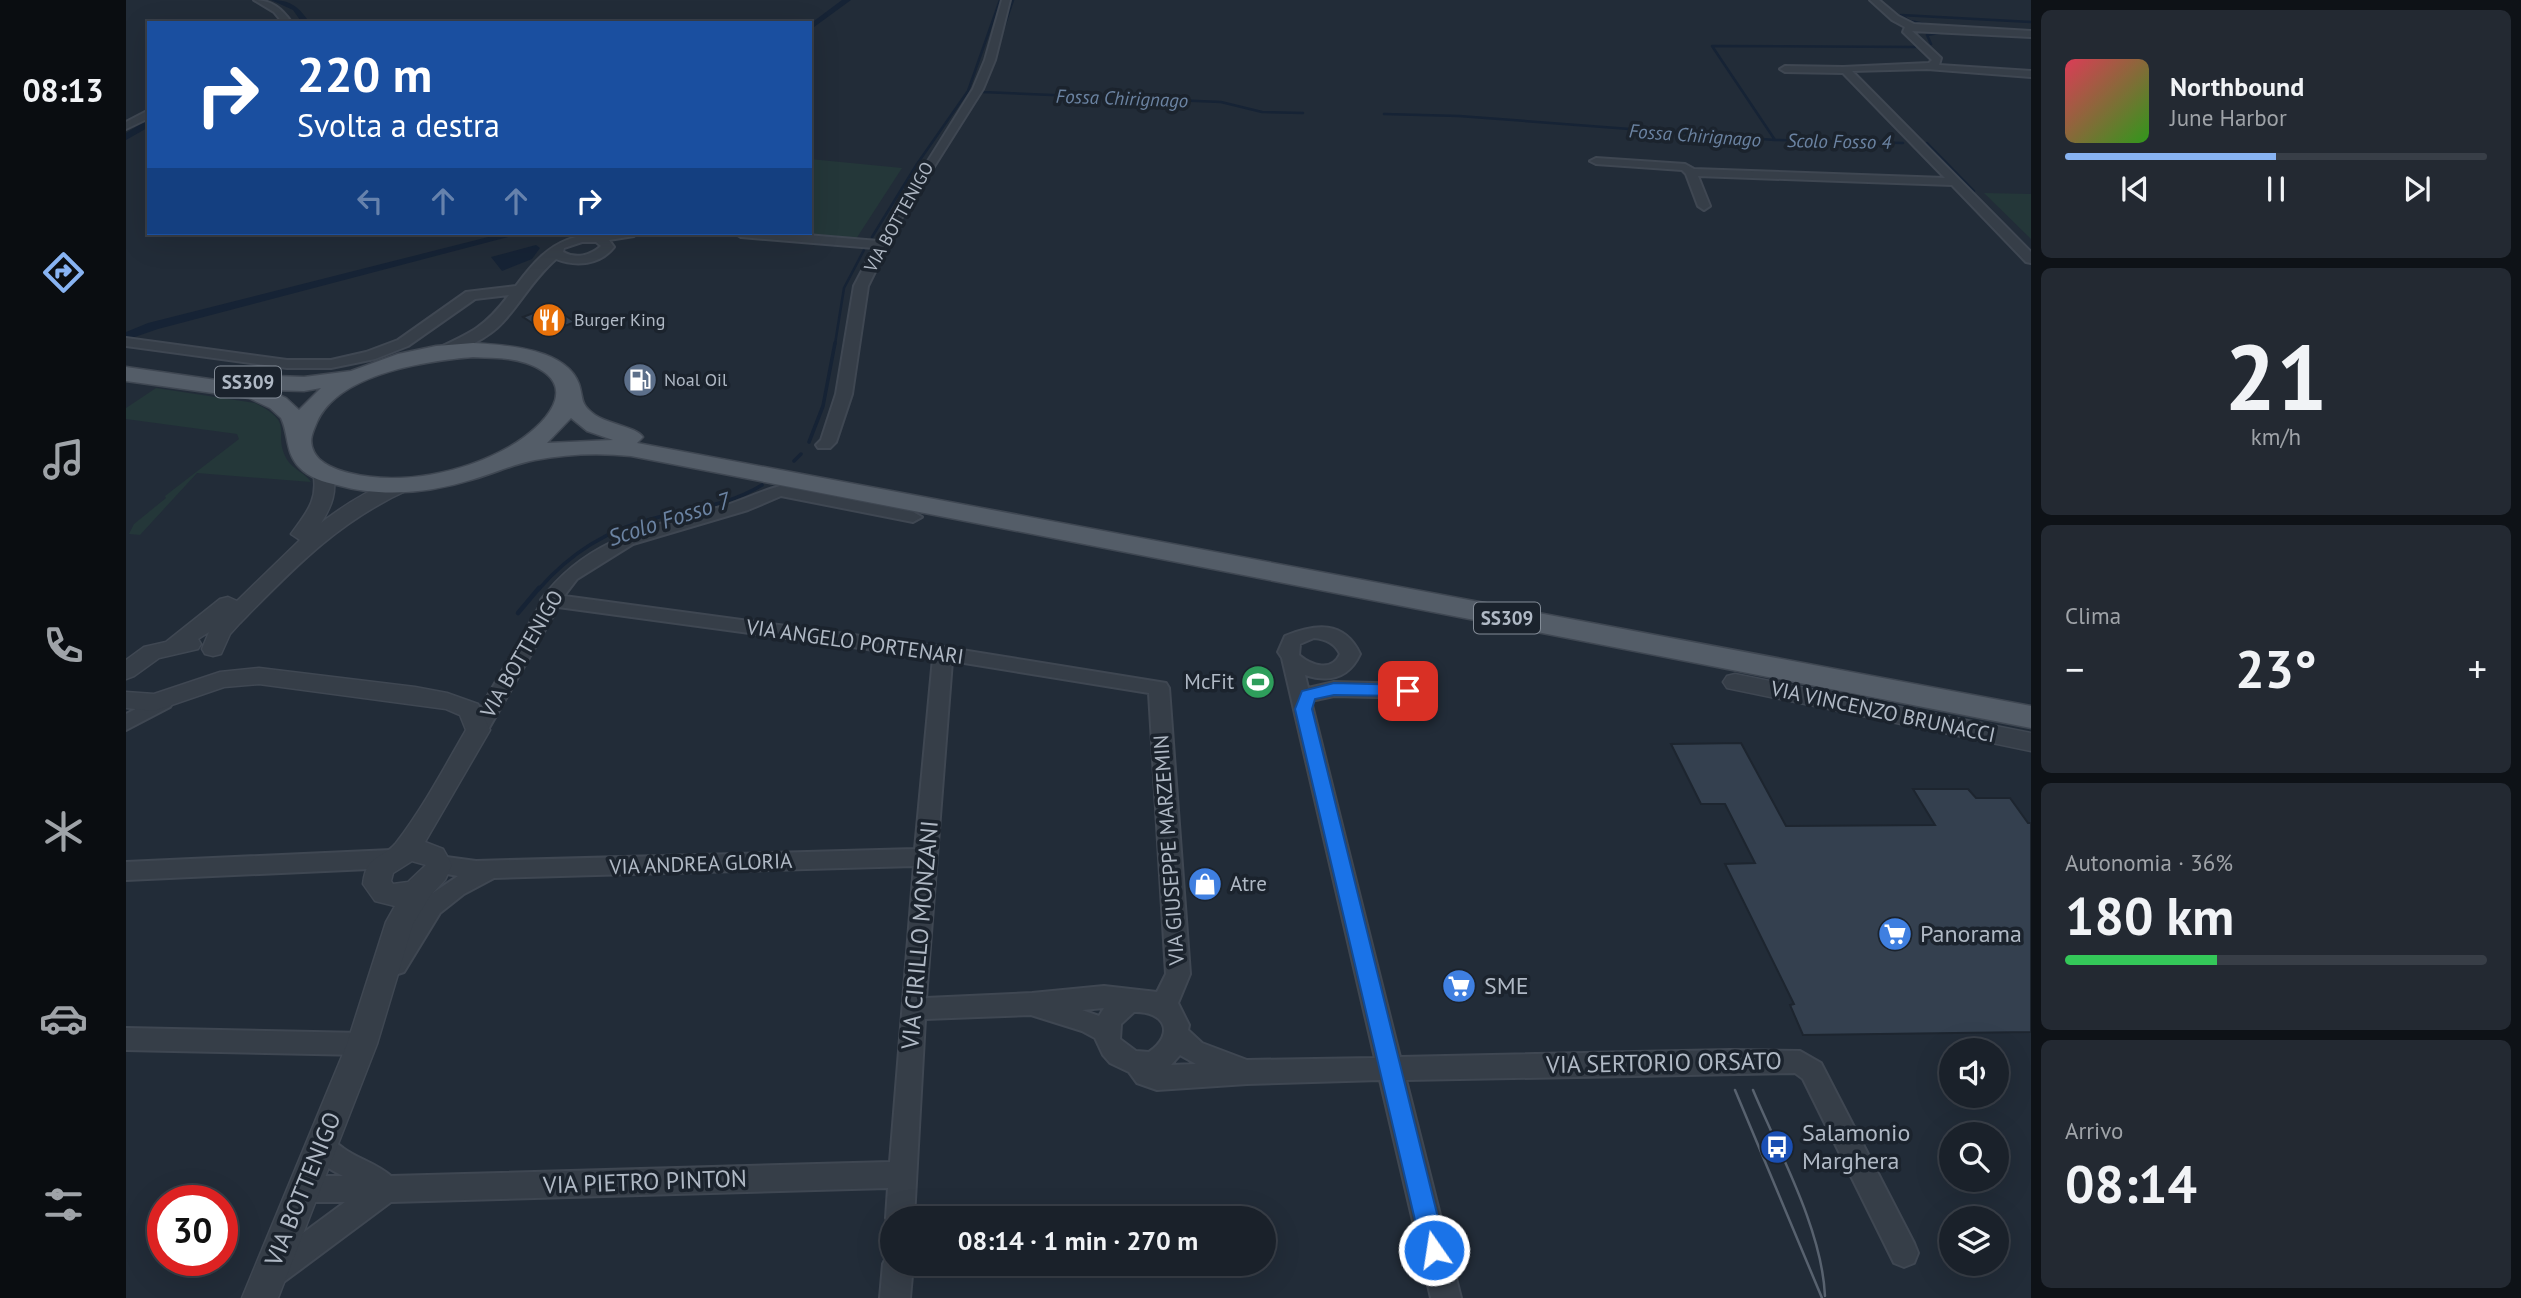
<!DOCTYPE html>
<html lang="it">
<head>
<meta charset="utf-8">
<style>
	:root { --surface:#1a212a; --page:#232932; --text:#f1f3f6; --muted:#9fa3a8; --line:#383e47; --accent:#88b3f2 }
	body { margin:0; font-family:"PT Sans",sans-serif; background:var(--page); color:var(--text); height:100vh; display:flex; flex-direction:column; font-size:26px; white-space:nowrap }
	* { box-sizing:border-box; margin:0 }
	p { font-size:23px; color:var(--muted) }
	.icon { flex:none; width:38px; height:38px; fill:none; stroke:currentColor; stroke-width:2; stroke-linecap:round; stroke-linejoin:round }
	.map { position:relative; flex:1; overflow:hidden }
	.details { display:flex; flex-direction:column; gap:10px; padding:10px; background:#0e1217; width:490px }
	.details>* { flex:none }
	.top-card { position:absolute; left:21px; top:21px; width:665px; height:214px; border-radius:0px; box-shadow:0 7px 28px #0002,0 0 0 2px var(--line); background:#1a4fa0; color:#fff; overflow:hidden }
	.controls { position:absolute; left:1813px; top:1038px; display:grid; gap:14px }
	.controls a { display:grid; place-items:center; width:70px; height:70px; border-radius:50%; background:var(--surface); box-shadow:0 7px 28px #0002,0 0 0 2px var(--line); font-size:35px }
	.speed { position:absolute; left:21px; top:1185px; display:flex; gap:14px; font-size:35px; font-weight:700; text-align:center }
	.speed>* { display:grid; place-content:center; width:91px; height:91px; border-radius:50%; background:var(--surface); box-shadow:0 7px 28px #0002,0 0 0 2px var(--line); line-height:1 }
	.speed .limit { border:10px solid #d22; background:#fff; color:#111 }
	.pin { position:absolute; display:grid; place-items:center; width:60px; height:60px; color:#fff; margin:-30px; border-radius:14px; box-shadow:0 4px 10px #0006 }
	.me { position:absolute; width:77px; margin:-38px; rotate:347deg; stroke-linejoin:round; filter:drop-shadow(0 0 5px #0008) }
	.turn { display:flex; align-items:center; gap:24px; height:147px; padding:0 35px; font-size:32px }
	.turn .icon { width:91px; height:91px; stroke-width:2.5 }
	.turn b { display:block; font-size:49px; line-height:60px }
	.lanes { display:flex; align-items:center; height:66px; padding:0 35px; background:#0003; justify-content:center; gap:35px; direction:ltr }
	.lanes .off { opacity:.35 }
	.big { font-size:52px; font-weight:800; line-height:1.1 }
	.details .tile { flex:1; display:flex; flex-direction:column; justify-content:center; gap:10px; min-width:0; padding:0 24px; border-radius:10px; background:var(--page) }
	.details .dial { align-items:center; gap:0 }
	.dial b { font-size:91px; line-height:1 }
	.song { display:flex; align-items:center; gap:21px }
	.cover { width:84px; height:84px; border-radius:10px; background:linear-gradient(135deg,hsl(350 70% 55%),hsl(110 70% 35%)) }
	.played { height:7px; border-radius:4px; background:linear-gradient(90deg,var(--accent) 50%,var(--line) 50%) }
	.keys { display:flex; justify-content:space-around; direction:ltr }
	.heat { display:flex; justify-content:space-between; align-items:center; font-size:38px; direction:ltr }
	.charge { height:10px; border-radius:5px; background:linear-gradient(90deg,#34c759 36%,var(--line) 0) }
	.trip { position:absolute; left:754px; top:1206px; width:396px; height:70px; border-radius:35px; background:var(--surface); box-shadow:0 7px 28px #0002,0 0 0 2px var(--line); font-weight:800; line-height:70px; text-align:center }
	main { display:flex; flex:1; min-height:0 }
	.dock { display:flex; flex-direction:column; width:126px; justify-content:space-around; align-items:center; background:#0a0d11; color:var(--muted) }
	.dock .icon { width:49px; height:49px }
	.dock .selected { color:var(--accent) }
	.dock b { font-size:32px; color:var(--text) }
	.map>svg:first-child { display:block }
	.green { fill:#243739 }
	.water { fill:#162335 }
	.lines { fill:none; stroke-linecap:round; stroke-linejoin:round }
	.stream-far2 { stroke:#162335; stroke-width:2.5 }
	.stream-far1 { stroke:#162335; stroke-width:3.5 }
	.stream { stroke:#162335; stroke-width:4.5 }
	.canal { fill:#162335; fill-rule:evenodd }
	.building { fill:#34404f; stroke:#1d252f; stroke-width:2 }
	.minor-casing { stroke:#3f4752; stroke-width:4 }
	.tertiary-casing { stroke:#3f4752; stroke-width:3 }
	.primary-casing { stroke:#3f4752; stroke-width:3 }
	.minor { fill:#363e48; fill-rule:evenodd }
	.tertiary { fill:#363e48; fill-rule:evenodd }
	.primary { fill:#545d68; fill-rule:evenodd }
	.tram { stroke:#58626f; stroke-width:2.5 }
	.route { fill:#1a73e8; stroke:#114b97; stroke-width:2 }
	.labels { text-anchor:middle; stroke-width:7; stroke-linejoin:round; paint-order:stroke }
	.far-street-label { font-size:18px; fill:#b0b9c5; stroke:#1b232d }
	.far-poi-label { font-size:18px; fill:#b0b9c5; stroke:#1b232d; text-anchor:start }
	.far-water-label { font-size:19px; font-style:italic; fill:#6b83a2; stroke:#1b232d }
	.shield { fill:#1b232d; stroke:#838c97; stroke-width:2 }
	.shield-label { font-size:19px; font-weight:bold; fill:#b0b9c5 }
	.street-label { font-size:21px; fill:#b0b9c5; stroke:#1b232d }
	.poi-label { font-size:21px; fill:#b0b9c5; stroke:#1b232d; text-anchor:end }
	.water-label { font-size:23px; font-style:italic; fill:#6b83a2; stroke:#1b232d }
	.near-poi-label { font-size:24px; fill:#b0b9c5; stroke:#1b232d; text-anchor:start }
	.near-street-label { font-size:24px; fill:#b0b9c5; stroke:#1b232d }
</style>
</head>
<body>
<main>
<nav class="dock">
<b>08:13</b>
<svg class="icon selected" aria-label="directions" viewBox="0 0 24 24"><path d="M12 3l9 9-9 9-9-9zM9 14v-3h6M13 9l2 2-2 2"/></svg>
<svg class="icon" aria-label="music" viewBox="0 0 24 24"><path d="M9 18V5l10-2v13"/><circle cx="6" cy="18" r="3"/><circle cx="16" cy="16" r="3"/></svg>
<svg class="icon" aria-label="phone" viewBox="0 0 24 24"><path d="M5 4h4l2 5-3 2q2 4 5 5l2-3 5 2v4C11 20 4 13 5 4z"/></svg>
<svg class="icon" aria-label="climate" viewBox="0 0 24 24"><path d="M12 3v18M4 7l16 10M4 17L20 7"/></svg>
<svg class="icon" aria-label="car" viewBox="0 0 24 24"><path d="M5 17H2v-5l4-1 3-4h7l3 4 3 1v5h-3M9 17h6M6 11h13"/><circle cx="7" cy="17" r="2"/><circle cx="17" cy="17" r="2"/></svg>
<svg class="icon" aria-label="filters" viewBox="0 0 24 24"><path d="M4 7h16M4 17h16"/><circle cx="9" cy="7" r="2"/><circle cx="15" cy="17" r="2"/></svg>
</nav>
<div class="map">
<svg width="1905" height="1298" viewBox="0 0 1905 1298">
	<rect width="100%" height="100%" fill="#222c38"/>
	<!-- green -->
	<path class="green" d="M684,159l92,9 -46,71 -63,-6h17z
		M1858,193l47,1v45z
		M30,388l99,15c42,21 17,28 31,55 6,11 18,14 25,24l-114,-9 -57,62 -11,-1 5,-10 32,-26 -1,-2 74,-57 -2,-5 -111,-15v-11z"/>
	<!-- water -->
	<path class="water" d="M410,245l4,3 -8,11 -30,12 -11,-14z"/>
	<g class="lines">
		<!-- stream-far2 -->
		<path class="stream-far2" d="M887,0l-31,92 239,10 41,10 41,1
			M1803,25l-19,-4 -9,-6 130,7
			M1805,44l-4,-9 18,-3
			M1258,114l75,2 316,24 -63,-94 203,1
			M1649,140l128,3
			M1801,143l47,48
			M746,237l45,-73 51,-73 32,-91
			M709,344l9,-56 20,-38"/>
		<!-- stream-far1 -->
		<path class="stream-far1" d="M683,442l14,-36 12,-63
			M668,461l7,-7
			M412,590c31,-36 70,-61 117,-72 36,-9 75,-13 107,-33"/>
		<!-- stream -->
		<path class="stream" d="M392,613l21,-25"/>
		<!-- canal -->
		<path class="canal" d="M145,0c20,0 28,7 39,23h-8l-9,-13z
			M716,0h9l-41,30v-6z
			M23,119v8l-23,13v-7z
			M378,233h19l-365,96 -32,11v-8l22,-9z"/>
	</g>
	<!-- building -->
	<path class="building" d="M425,306l24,16 -23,9 -9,-6 -5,2 -15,-10z
		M1615,743l45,83 149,-1 -22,-36h55l8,9h34l18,25h3v209l-228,3 -13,-30 4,-1 -69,-140 30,-1 -30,-59h-24l-30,-60z"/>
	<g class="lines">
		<!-- minor casing -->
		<g class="minor-casing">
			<path id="minor" d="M128,0c18,0 28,9 38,23h-9l-9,-11z
				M876,0h8l-15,60 -12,29 -82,130 -33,67 -16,108 -16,48 -6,6h-12l-2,-3 5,-5 15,-46 18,-108 20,-38 -133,-11 -6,-4h48l95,8 95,-152 12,-29z
				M1744,0h9l19,16 16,8 117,7v6l-119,-6 29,27 -2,7 92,6v6l-104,-8 -75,2 179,181v11l-5,-1 -74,-77 -254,-9 12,30 -6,4 -6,-4 -12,-32 -4,-4 -86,-6 -6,-3 6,-3 89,6 9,5 251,9 -102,-105 -58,-1 -5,-3 5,-3 58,1 86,-4 3,-3 -29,-28 2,-5 -13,-7z
				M23,110v8l-23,11v-7z
				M510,233l-2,3 -25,4 5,7c-14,18 -38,20 -58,12 -22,19 -34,42 -53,63 -14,16 -42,29 -62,34l-5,-1 -2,-3 2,-3c35,-16 49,-22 73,-54l-34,4 -67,47 -33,13 -44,9h-44l-161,-22v-8l161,22h44l35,-8 32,-12 68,-48 50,-6c38,-52 58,-53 120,-53zM456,242h14l5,4c-11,10 -25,13 -38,6l1,-4z
				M654,486l133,26 9,5 -9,5 -132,-26 -33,14 -115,34 -56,35 -13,17 379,51 223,36 3,5 21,286 -12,29 11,22 -1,5 14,13 45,17 128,-2 -93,-400 -4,-6 7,-16c30,-12 59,-16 75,18 -11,24 -30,29 -55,21l3,13 26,-6 82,2 7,2 3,5 -3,5 -7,2 -82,-2 -23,5 89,356 330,-7 70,1 21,12 93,180 4,10 -4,10 -10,4 -10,-4 -91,-184 -8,-6 -389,7 55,218h-30l-51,-218 -133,4 -90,6 -20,-7 -8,-11 -19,-9 -7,-8 -8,-17 -13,-7 -51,-16 -106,4 -11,199h-22v11l-6,-11 2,-30 -497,14 -106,79 -10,5 -10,-5 -5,-10 5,-10 80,-59h-42l-10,-4 -4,-9 4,-9 10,-4h40c-16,-8 -28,-15 -36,-32l4,-9 10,-4c10,4 13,11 22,17 15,11 33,15 48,28l499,-14 24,-296 -420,12 -30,16 -24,19 -36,59 -9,3 -9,-3 -3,-7 41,-66 34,-23 -27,-5 -3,-6 3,-6 8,-3 37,5 439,-12 18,-191 -375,-51 -73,128 -7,2 -7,-2 -3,-5 74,-128 -1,-2c47,-63 110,-73 183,-94 19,-6 37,-15 56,-20zM1188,638c11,1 21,5 26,16 -8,18 -28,12 -41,1l1,-11zM826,661l197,32 17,281 -9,18 -53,-6 -72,7 -106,5zM978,1008l-5,8 -17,-6zM1008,1012c30,-1 42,21 15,40l-13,-1 -16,-12 1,-15zM1054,1055l16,9 -25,1z
				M37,695l7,2 3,5 -3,5 -44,23v-16z
				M265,850l8,3 3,6 -3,6 -8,3 -265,12v-18z
				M0,1028l236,5 9,3 4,8 -4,8 -9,3 -236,-5z
				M766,1252v12h21l-3,34h-30l3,-34 5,-10z"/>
		</g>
		<!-- tertiary casing -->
		<g class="tertiary-casing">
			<path id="tertiary" d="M197,466l10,6c4,20 -1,34 -12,51 18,-14 68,-49 91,-43l3,4 -3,4c-73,32 -118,80 -173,136l-9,10 -9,20 -8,2 -8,-2 -3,-5 7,-17 -11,7 3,5 -3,5 -39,9 -25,18 -8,3v-19l18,-13 22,-5 54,-43 8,-2 9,4 63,-61 -9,-6c15,-21 28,-34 22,-62z
				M133,668l156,19 32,6 31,11 12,26 -65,112 18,7 9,16 -7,15 -15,16 -17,28 -36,120 -99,254h-36l105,-254 39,-122 9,-16 -20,-5 -12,-17c3,-30 20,-25 33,-41 27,-35 48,-75 70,-113l-6,-15 -14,-6 -187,-25 -35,3 -70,24 -28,-3v-16l28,2 66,-22zM286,861l14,4 -18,17 -15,2 -2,-3 2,-8z
				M1609,674l296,59v18l-304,-63 -4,-6 4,-6z"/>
		</g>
		<!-- primary casing -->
		<g class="primary-casing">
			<path id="primary" d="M347,343c31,2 93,5 106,41 5,15 0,19 16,31 13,9 41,12 48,22l-6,6 1394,263v22l-1400,-272c-32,-3 -64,-2 -96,4 -21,4 -40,13 -61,19 -45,14 -91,19 -137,6 -13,-3 -28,-7 -38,-18 -14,-15 -10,-32 -18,-49l-11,-10 -21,-10 -123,-17v-14l111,16 3,-6 8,-2 56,2 47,-6 47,-17 38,-8zM347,357c18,1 36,0 53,6 60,21 18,64 -17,84 -46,26 -109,39 -160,26 -12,-3 -29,-9 -35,-21 -6,-12 -1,-20 3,-30 22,-49 110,-61 156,-65zM195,388l-22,22 -13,-12 -17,-8 35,1zM445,418l16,13 26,9 -66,3z"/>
		</g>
		<!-- minor -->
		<use href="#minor" class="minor"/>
		<!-- tertiary -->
		<use href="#tertiary" class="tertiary"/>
		<!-- primary -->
		<use href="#primary" class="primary"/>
		<!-- tram -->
		<path class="tram" d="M1609,1090l87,208
			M1627,1090c26,62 69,139 72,206"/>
	</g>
	<!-- route -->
	<path class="route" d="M1208,683l74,2 8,6 -8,5 -74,-1 -19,4 -3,10 134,541 -3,8 -9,4 -8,-4 -4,-8 -127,-541 7,-18z"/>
	<!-- icons -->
	<defs>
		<g id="restaurant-disc" transform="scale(1.75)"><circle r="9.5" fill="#e8710a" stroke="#1b232d"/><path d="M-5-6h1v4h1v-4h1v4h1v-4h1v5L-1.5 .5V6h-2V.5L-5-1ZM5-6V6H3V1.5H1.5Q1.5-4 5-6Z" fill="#fff"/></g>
		<g id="fuel-disc" transform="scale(1.75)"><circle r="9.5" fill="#5c6f8a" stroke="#1b232d"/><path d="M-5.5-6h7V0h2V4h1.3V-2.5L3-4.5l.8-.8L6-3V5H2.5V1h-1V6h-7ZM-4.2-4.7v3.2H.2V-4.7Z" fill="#fff"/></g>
		<g id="stadium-disc" transform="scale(1.75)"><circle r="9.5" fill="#2e9e5b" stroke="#1b232d"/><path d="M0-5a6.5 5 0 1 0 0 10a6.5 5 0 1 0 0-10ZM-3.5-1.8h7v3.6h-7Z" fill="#fff"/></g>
		<g id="shop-disc" transform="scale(1.75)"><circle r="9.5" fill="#3f7fe0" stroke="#1b232d"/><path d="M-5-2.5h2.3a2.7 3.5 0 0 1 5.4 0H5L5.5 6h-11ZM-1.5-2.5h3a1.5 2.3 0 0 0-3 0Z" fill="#fff"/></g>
		<g id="supermarket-disc" transform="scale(1.75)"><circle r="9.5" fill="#3f7fe0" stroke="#1b232d"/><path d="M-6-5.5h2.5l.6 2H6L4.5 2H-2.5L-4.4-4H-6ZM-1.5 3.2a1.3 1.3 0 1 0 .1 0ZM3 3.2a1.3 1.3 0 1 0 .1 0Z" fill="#fff"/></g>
		<g id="bus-disc" transform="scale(1.75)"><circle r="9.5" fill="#1a4fb4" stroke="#1b232d"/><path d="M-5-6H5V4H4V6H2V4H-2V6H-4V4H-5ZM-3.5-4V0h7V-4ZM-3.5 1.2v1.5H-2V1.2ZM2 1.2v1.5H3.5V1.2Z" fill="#fff"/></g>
	</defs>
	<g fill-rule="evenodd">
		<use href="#restaurant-disc" x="423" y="320"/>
		<use href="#fuel-disc" x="514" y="380"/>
		<use href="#stadium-disc" x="1132" y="682"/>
		<use href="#shop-disc" x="1079" y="884"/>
		<use href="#supermarket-disc" x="1769" y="934"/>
		<use href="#supermarket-disc" x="1333" y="986"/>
		<use href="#bus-disc" x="1651" y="1147"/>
	</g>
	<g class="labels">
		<!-- far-street labels -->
		<g class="far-street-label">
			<text transform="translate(773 217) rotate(-61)" y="6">VIA BOTTENIGO</text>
		</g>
		<!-- far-poi labels -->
		<g class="far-poi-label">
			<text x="448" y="326">Burger King</text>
			<text x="538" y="386">Noal Oil</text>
		</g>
		<!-- far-water labels -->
		<g class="far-water-label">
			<text transform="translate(996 98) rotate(2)" y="7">Fossa Chirignago</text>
			<text transform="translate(1569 135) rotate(4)" y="7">Fossa Chirignago</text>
			<text transform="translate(1713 141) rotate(1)" y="7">Scolo Fosso 4</text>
		</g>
		<!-- shield labels -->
		<g class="shield">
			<rect x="89" y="366.5" width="66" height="31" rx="5"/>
			<rect x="1348" y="602.5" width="66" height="31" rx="5"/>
		</g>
		<g class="shield-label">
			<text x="122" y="389">SS309</text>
			<text x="1381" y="625">SS309</text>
		</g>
		<!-- street labels -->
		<g class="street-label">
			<text transform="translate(729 642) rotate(8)" y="7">VIA ANGELO PORTENARI</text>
			<text transform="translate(396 654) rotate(-60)" y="7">VIA BOTTENIGO</text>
			<text transform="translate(1757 712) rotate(12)" y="7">VIA VINCENZO BRUNACCI</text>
			<text transform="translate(1043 850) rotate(-94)" y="7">VIA GIUSEPPE MARZEMIN</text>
			<text transform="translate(575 864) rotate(-2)" y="7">VIA ANDREA GLORIA</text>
		</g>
		<!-- poi labels -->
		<g class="poi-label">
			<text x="1108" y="689">McFit</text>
			<text x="1104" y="891" text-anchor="start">Atre</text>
		</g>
		<!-- water labels -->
		<g class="water-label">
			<text transform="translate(543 519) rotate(-18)" y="8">Scolo Fosso 7</text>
		</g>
		<!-- near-poi labels -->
		<g class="near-poi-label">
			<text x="1794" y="942">Panorama</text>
			<text x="1358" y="994">SME</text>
			<text x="1676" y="1141">Salamonio<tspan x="1676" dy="28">Marghera</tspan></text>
		</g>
		<!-- near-street labels -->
		<g class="near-street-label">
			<text transform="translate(794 935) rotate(-85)" y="8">VIA CIRILLO MONZANI</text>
			<text transform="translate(1538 1063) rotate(-1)" y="8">VIA SERTORIO ORSATO</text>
			<text transform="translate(519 1182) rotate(-2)" y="8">VIA PIETRO PINTON</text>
			<text transform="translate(177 1189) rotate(-68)" y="8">VIA BOTTENIGO</text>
		</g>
	</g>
</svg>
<div class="controls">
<a><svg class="icon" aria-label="sound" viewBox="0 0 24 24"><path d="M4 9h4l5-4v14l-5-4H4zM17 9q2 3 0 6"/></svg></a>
<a><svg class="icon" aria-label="search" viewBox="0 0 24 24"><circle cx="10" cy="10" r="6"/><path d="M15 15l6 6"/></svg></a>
<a><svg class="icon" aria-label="layers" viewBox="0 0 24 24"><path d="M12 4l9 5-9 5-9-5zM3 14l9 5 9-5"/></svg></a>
</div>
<div class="speed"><div class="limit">30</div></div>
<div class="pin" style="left:1282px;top:691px;background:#d93025"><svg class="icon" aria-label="arrive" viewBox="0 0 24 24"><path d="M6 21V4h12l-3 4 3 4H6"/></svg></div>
<svg class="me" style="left:1308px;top:1250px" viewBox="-20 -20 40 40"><circle r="17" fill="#1a73e8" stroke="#fff" stroke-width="3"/><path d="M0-11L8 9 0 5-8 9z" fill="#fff"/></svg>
<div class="trip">08:14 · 1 min · 270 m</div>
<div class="top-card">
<div class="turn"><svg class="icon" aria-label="right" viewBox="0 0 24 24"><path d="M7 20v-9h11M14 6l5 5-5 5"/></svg><div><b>220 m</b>Svolta a destra</div></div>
<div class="lanes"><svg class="icon off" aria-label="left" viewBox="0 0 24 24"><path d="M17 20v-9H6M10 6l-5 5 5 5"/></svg><svg class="icon off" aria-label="ahead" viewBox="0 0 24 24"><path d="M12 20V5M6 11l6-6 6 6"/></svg><svg class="icon off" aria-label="ahead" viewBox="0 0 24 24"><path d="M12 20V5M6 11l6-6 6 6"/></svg><svg class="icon" aria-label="right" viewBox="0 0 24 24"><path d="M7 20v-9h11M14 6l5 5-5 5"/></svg></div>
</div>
</div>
<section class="details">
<div class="tile">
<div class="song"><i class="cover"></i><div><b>Northbound</b><p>June Harbor</p></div></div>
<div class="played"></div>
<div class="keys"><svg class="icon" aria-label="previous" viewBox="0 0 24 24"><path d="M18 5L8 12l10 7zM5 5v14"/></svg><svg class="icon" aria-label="pause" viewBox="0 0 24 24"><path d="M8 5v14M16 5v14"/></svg><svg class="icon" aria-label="next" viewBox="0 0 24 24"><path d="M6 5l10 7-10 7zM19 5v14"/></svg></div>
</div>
<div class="tile dial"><b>21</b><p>km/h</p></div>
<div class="tile"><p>Clima</p>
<div class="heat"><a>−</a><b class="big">23°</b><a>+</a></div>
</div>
<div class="tile"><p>Autonomia · 36%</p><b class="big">180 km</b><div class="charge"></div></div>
<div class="tile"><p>Arrivo</p><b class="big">08:14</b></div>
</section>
</main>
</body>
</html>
